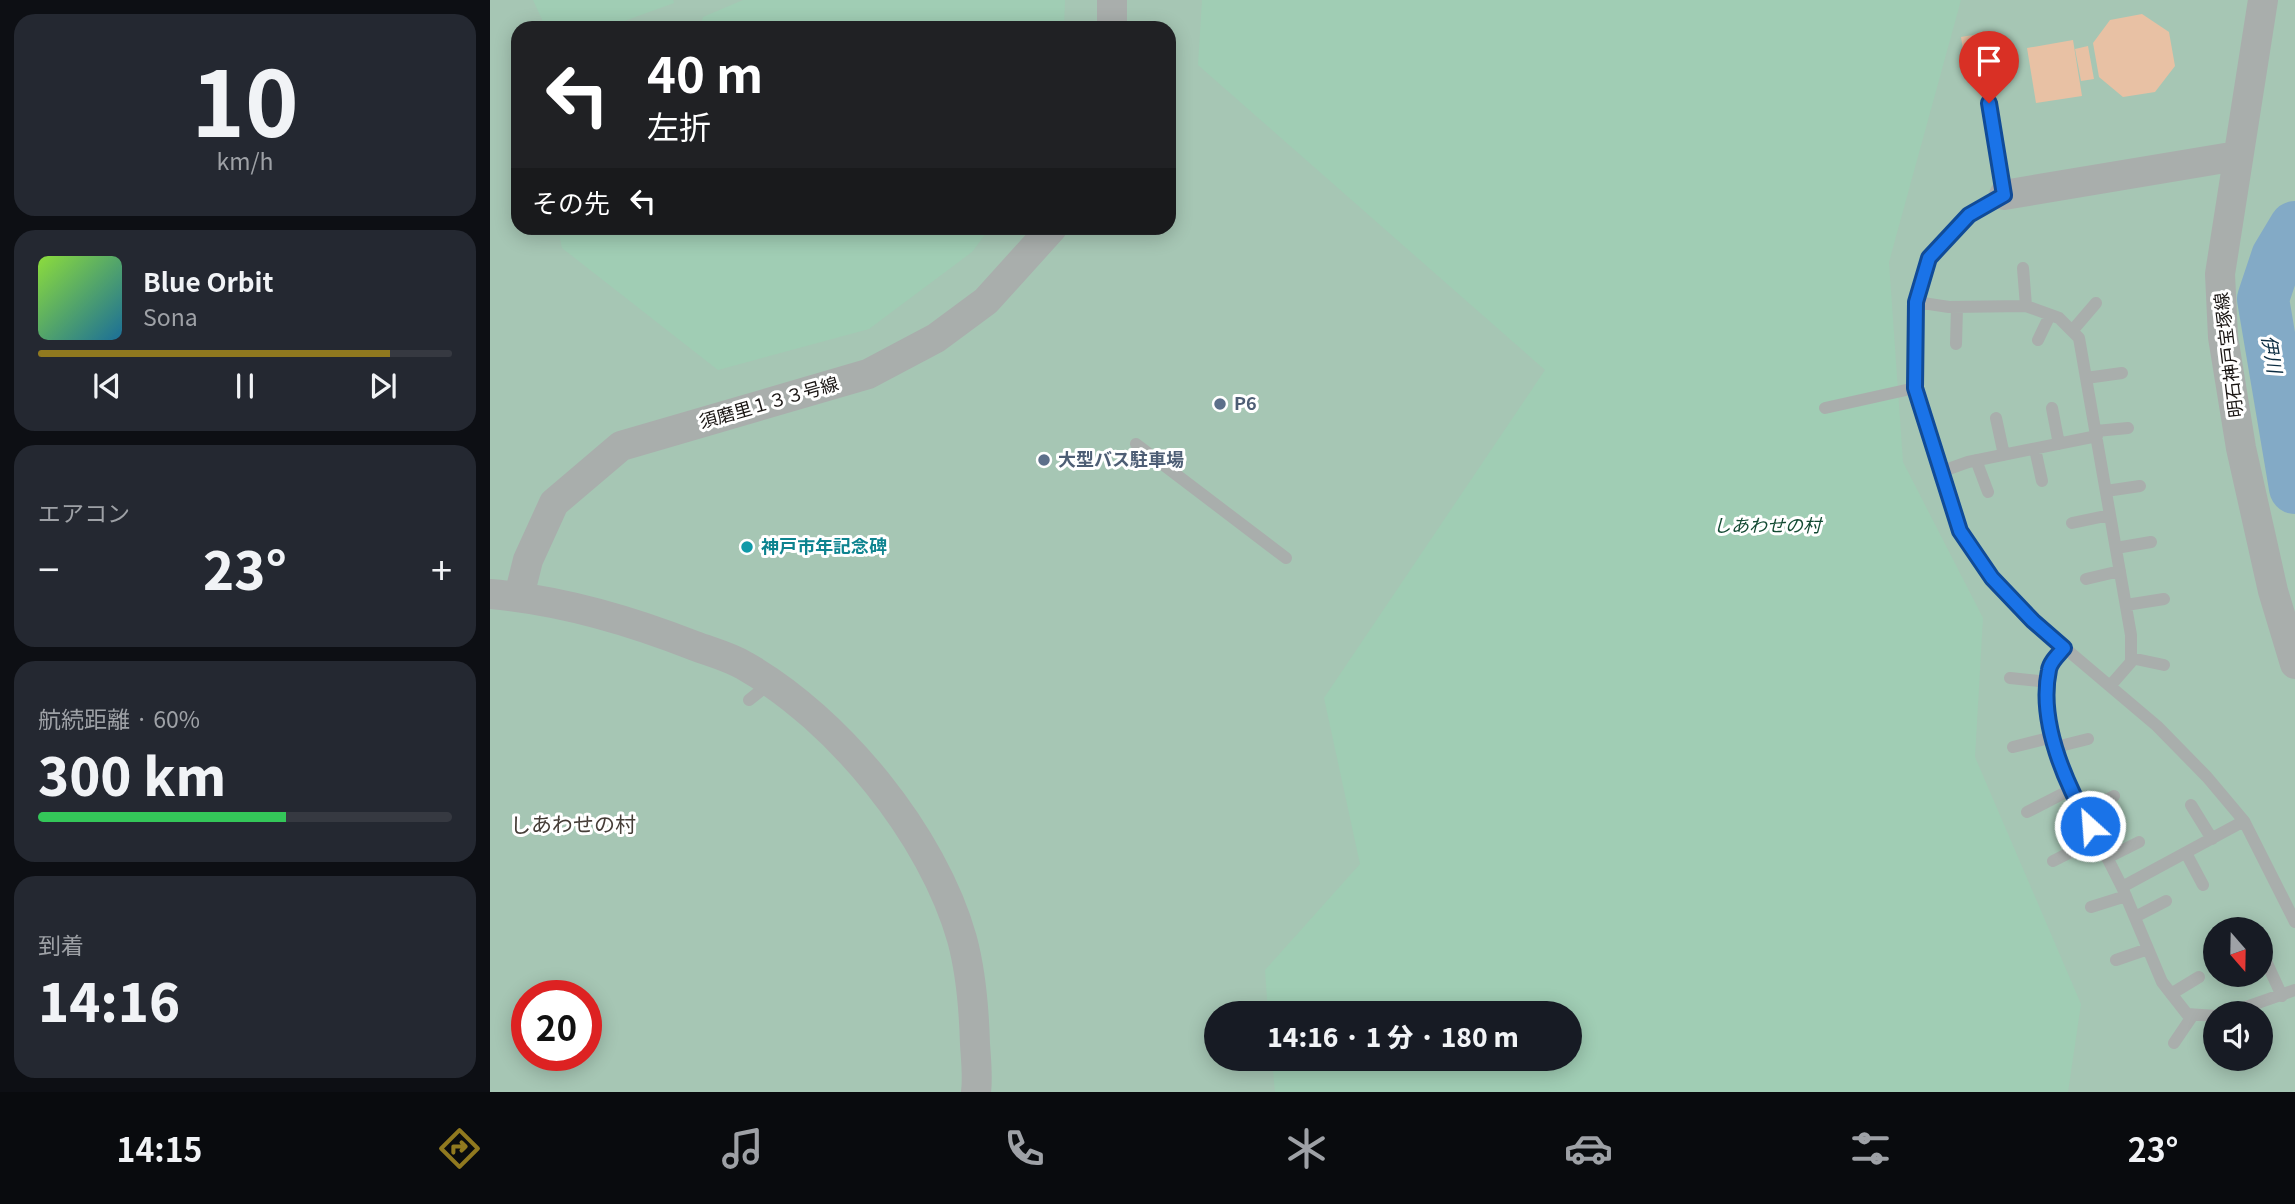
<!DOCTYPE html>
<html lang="ja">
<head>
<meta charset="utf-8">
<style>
	:root { --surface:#171b24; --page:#242831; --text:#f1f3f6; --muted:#9ea1a6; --line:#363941; --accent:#90791f }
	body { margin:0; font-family:Georgia,"Noto Sans JP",serif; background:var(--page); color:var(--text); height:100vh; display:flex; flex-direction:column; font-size:26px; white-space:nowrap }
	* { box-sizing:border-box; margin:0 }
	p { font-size:23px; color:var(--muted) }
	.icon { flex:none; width:38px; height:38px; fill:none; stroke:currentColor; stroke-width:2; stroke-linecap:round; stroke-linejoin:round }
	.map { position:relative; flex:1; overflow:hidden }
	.panel { display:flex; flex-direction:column; gap:14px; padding:14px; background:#0d0f14; width:490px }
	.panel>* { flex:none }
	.banner { position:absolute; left:21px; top:21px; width:665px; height:214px; border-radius:21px; box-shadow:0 4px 18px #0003; background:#202124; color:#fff; overflow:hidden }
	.needle { width:46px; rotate:160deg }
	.buttons { position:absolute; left:1713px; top:917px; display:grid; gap:14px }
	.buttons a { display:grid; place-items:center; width:70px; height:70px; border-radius:50%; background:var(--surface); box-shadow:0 4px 18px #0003; font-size:35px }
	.speed { position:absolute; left:21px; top:980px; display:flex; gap:14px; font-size:35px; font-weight:700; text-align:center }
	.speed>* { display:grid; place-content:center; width:91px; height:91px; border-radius:50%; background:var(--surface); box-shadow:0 4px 18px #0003; line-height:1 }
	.speed .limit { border:10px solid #d22; background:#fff; color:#111 }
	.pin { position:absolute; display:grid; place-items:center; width:60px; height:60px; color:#fff; margin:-72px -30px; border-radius:50% 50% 50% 0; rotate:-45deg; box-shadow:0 0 7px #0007 }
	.pin .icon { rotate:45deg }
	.me { position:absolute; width:77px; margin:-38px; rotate:334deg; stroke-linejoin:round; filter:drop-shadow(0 0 5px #0008) }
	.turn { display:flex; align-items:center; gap:24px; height:147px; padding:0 21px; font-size:32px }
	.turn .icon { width:91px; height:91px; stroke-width:2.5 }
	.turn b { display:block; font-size:49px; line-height:60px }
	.then { display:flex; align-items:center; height:66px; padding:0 21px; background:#0003; gap:14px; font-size:26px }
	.big { font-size:52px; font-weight:800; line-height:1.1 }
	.panel .tile { flex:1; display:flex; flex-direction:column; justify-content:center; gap:10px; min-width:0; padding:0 24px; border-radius:21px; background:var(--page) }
	.panel .dial { align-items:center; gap:0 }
	.dial b { font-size:91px; line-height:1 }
	.song { display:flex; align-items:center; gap:21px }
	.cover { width:84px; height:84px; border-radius:10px; background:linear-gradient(135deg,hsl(90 70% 55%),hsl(200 70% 35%)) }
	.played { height:7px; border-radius:4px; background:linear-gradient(90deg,var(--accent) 85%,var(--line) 85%) }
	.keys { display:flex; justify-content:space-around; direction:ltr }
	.heat { display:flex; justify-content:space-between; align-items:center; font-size:38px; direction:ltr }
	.charge { height:10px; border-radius:5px; background:linear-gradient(90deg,#34c759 60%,var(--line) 0) }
	.trip { position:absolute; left:714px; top:1001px; width:378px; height:70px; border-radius:35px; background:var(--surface); box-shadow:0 4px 18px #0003; font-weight:800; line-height:70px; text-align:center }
	.menu { display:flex; height:112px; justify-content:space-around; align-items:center; background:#090b0e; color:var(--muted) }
	.menu .icon { width:49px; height:49px }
	.menu .current { color:var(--accent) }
	.menu b { font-size:32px; color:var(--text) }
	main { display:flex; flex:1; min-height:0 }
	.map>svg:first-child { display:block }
	.green { fill:#a6c6b4; fill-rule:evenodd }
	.forest { fill:#a0cdb4 }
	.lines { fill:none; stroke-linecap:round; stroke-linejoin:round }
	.river { stroke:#83aac6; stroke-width:52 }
	.building { fill:#e8c1a4 }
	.service { stroke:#a9aeac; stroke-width:12 }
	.tertiary { stroke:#a9aeac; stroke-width:30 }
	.route-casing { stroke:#114b97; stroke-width:18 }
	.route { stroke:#1a73e8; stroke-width:12 }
	.service-dot { fill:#5c6f8a; stroke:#fff; stroke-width:2.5 }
	.culture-dot { fill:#0f9aa8; stroke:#fff; stroke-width:2.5 }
	.labels { text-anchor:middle; stroke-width:6; stroke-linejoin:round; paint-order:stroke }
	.street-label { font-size:18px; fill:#191513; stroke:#fff }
	.service-label { font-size:18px; font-weight:bold; fill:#4e5e75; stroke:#fff; text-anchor:start }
	.park-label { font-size:18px; font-style:italic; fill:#124a32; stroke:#fff }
	.culture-label { font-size:18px; font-weight:bold; fill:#0d838f; stroke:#fff; text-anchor:start }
	.water-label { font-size:19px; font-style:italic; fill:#0b2c41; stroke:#fff }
	.quarter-label { font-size:21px; fill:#453d37; stroke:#fff }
</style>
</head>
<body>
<main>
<section class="panel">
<div class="tile dial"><b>10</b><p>km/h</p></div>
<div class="tile">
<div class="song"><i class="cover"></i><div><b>Blue Orbit</b><p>Sona</p></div></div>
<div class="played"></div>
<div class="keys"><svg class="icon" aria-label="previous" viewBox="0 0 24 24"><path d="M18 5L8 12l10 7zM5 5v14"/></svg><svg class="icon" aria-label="pause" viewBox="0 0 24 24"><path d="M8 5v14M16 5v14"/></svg><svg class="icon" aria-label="next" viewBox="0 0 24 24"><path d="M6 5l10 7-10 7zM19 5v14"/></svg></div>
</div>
<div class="tile"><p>エアコン</p>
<div class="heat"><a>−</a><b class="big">23°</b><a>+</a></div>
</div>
<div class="tile"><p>航続距離 · 60%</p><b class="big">300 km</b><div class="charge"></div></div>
<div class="tile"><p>到着</p><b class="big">14:16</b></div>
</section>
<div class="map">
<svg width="1805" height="1092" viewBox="0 0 1805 1092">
	<rect width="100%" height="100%" fill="#f7ede6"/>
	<!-- green -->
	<path class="green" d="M0,0h1805v1092h-1805zM28,28h651v200h-651zM1726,929h45v46h-45zM37,996h59v59h-59zM726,1013h354v46h-354zM1726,1013h45v46h-45z"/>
	<!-- forest -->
	<path class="forest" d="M43,0h140l1,3 -69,25h-59z
		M253,0h322l-1,28h-364l3,-11z
		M712,0h759l-72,262 14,200 80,156 -8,139 106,247 -13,88h-793l-3,-33h298v-46h-302l-3,-43 95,-106 -36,-166 221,-328 -347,-305z
		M68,228h432l-18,24 -103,77 -151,41 -156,-122z"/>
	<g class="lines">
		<!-- river -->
		<path class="river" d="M1805,227l-18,30 -14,42 32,189"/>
	</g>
	<!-- building -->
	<path class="building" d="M1652,14l27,18 6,34 -20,26 -32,5 -24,-20 -6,-34 17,-23z
		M1501,32l7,37 -4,1 1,4 -23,4 -1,-4h-4l-6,-37z
		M1583,40l9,56 -46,7 -9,-55z
		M1598,46l6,33 -13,2 -6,-32z"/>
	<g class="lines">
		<!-- service -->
		<path class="service" d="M1495,80l19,115 -35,20 -40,43 -13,44 -1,86 45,143 32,47 41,43 124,105 50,51 37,44 51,101
			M1533,268l3,38
			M1426,302l33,5 77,-1 33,12 20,20 52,297v27l-21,24
			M1582,331l24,-28
			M1548,340l12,-25
			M1466,344l1,-37
			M1596,378l36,-5
			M1335,408l90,-20
			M1562,408l7,36
			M1506,418l8,37
			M1606,431l32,-3
			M646,444l150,114
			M1545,449l7,32
			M1486,460l12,32
			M1450,472l28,-10 129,-26
			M1616,491l34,-5
			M1582,523l38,-8
			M1626,548l35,-6
			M1596,579l34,-8
			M1636,605l38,-6
			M1574,648l-15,19 -2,35 6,35 10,33 59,117 40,95 25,32 29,2
			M1641,658l33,7
			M1520,678l38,4
			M259,700l20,-16
			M1523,747l40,-10
			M1566,747l32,-8
			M1701,805l21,34
			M1537,812l45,-23
			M1593,813l31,-17
			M1696,853l17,32
			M1617,858l32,-16
			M1563,861l44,-22
			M1632,887l122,-66
			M1601,907l35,-11
			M1645,917l31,-16
			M1775,959l17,37
			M1626,960l32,-11
			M1681,994l28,-17
			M1739,1013l66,-23
			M1684,1043l19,-28"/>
		<!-- tertiary -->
		<path class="tertiary" d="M622,0v28
			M1773,0l-43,274 3,63 18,111 32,143 22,73
			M1514,195l233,-39
			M0,594c71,6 139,26 205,52 16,6 35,11 50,20 93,53 188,169 217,273 9,33 12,71 13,105 1,16 3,33 1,48
			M29,596l9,-36 26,-57 67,-57 247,-72 68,-36 50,-37 66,-73"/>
	</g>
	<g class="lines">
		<!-- route casing -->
		<g class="route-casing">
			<path id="route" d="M1499,103l15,92 -35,20 -40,43 -13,44 -1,86 45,143 32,47 41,43 31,27c-5,6 -14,14 -15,22 -11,52 16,112 41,156"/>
		</g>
		<!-- route -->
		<use href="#route" class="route"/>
	</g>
	<!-- markers -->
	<g class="service-dot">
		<circle cx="730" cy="404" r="7"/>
		<circle cx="554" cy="460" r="7"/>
	</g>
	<circle class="culture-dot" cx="257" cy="547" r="7"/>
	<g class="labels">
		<!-- street labels -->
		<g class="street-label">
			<text transform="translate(1739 355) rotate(-97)" y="6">明石神戸宝塚線</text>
			<text transform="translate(279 403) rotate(-16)" y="6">須磨里１３３号線</text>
		</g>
		<!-- service labels -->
		<g class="service-label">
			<text x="744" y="410">P6</text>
			<text x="568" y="466">大型バス駐車場</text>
		</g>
		<!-- park labels -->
		<g class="park-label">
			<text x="1277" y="532">しあわせの村</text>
		</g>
		<!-- culture labels -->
		<g class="culture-label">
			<text x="271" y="553">神戸市年記念碑</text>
		</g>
		<!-- water labels -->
		<g class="water-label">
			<text transform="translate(1782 354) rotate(80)" y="7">伊川</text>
		</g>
		<!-- quarter labels -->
		<g class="quarter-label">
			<text x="83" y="832">しあわせの村</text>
		</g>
	</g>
</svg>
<div class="buttons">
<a><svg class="needle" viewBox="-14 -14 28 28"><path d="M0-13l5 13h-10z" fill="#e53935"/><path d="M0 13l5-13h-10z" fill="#9ea1a6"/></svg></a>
<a><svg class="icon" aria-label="sound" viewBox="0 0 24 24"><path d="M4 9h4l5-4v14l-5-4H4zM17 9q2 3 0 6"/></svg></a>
</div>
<div class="speed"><div class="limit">20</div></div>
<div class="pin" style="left:1499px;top:103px;background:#d93025"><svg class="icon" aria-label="arrive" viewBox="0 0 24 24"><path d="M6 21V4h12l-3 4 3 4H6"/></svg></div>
<svg class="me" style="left:1600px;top:826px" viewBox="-20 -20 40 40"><circle r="17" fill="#1a73e8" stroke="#fff" stroke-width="3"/><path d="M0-11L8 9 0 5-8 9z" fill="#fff"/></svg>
<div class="trip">14:16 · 1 分 · 180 m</div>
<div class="banner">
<div class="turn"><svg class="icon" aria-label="left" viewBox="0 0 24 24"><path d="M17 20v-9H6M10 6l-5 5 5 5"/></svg><div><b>40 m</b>左折</div></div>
<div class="then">その先<svg class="icon" aria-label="left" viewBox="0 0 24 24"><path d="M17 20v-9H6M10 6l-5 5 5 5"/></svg></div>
</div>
</div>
</main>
<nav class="menu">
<b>14:15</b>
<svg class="icon current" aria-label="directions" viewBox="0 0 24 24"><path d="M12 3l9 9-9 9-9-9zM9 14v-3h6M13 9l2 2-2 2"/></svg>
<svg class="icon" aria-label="music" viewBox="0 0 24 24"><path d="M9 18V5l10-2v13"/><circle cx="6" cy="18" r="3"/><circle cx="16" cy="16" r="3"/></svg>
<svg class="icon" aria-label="phone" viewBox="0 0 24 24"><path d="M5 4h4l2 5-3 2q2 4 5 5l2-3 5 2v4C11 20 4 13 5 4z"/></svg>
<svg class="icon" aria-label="climate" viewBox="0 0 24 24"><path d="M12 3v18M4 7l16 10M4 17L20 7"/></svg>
<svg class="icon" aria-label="car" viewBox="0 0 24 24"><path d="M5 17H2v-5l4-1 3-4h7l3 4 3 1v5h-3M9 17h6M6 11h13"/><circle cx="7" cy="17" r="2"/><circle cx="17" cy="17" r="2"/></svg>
<svg class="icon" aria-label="filters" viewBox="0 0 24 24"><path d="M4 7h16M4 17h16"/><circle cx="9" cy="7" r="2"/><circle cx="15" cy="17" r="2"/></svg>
<b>23°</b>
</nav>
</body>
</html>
